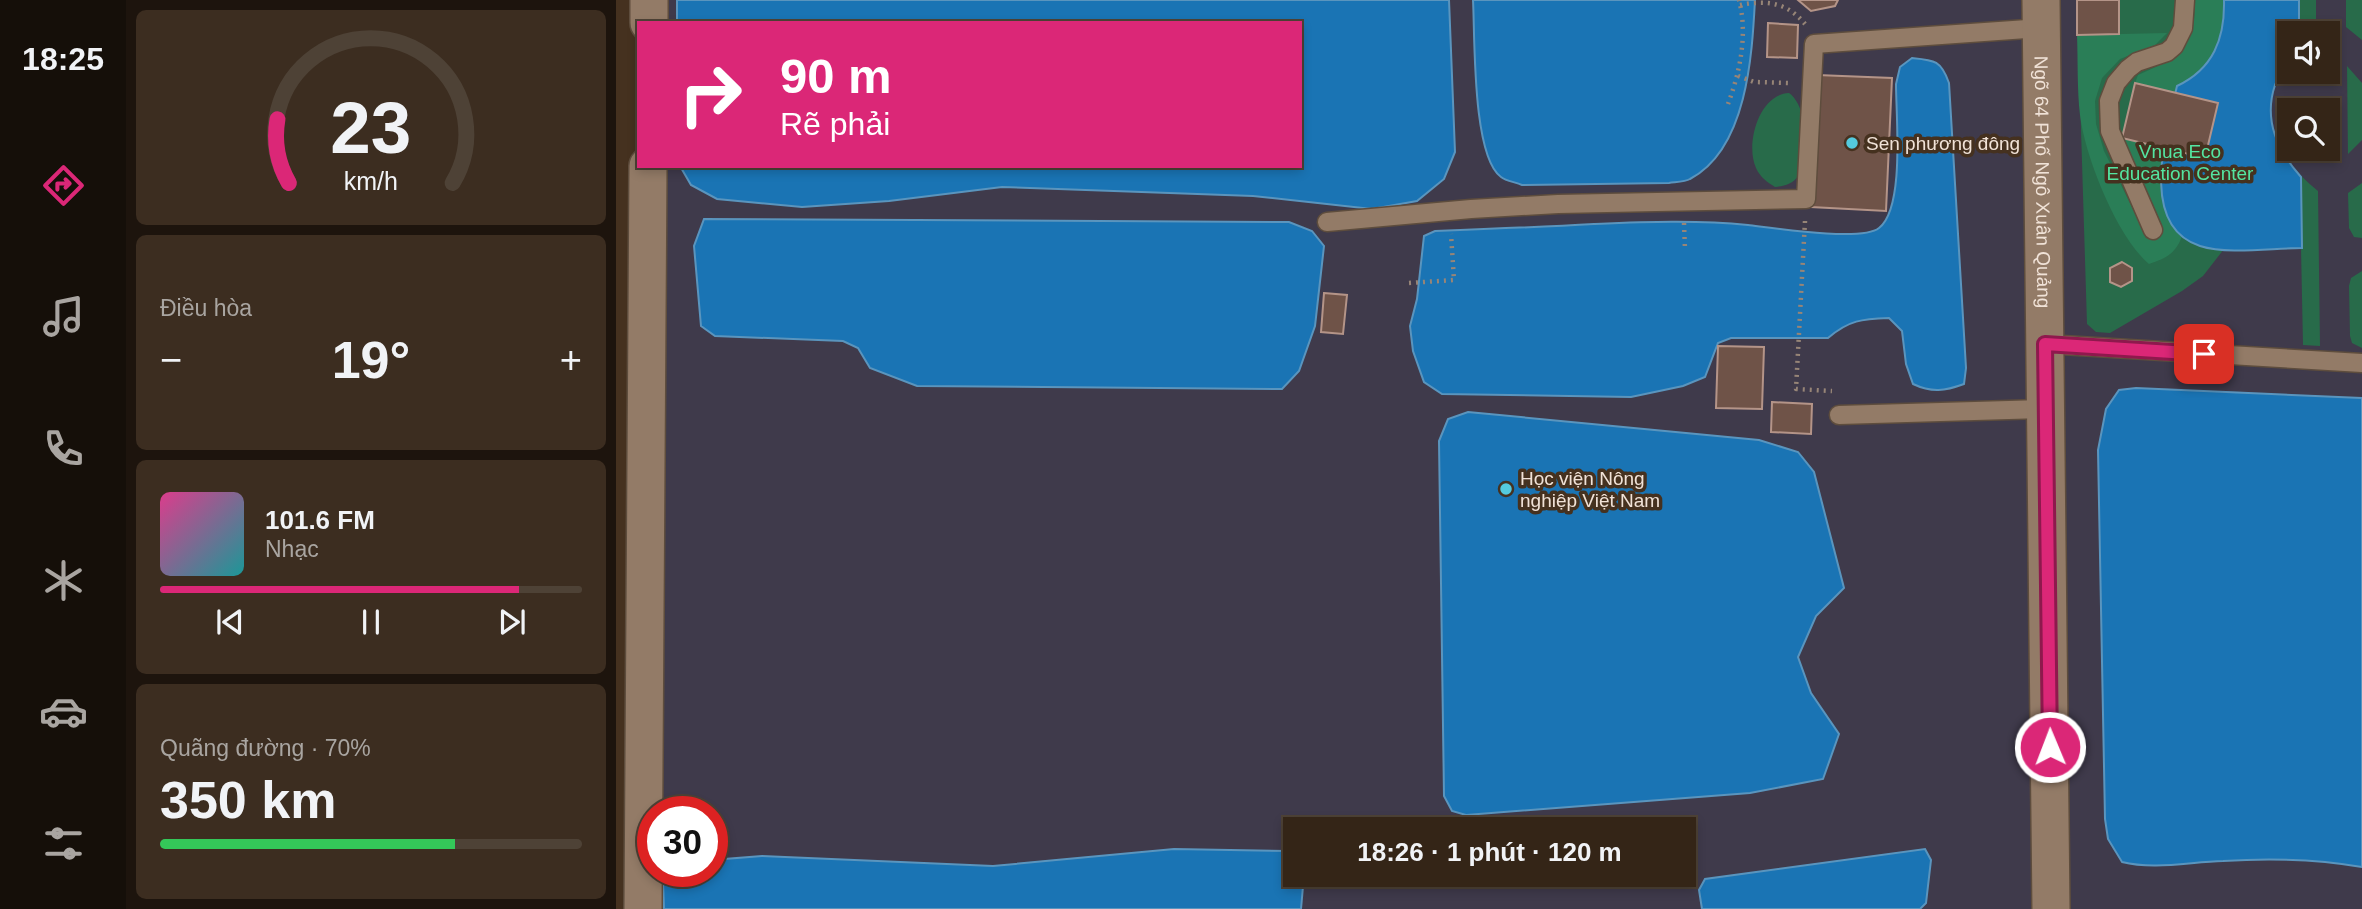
<!DOCTYPE html>
<html lang="vi">
<head>
<meta charset="utf-8">
<style>
	:root { --surface:#342517; --page:#3c2d20; --text:#f1f3f6; --muted:#a9a5a1; --line:#4e4236; --accent:#db2777 }
	body { margin:0; font-family:Helvetica,sans-serif; background:var(--page); color:var(--text); height:100vh; display:flex; flex-direction:column; font-size:26px; white-space:nowrap }
	* { box-sizing:border-box; margin:0 }
	p { font-size:23px; color:var(--muted) }
	.icon { flex:none; width:38px; height:38px; fill:none; stroke:currentColor; stroke-width:2; stroke-linecap:round; stroke-linejoin:round }
	.map { position:relative; flex:1; overflow:hidden }
	.panel { display:flex; flex-direction:column; gap:10px; padding:10px; background:#1d140d; width:490px }
	.panel>* { flex:none }
	.top-card { position:absolute; left:21px; top:21px; width:665px; height:147px; border-radius:0px; box-shadow:0 4px 10px #0003,0 0 0 2px var(--line); background:#db2777; color:#fff; overflow:hidden }
	.controls { position:absolute; left:1661px; top:21px; display:grid; gap:14px }
	.controls a { display:grid; place-items:center; width:63px; height:63px; border-radius:0px; background:var(--surface); box-shadow:0 4px 10px #0003,0 0 0 2px var(--line); font-size:35px }
	.speed { position:absolute; left:21px; top:796px; display:flex; gap:14px; font-size:35px; font-weight:700; text-align:center }
	.speed>* { display:grid; place-content:center; width:91px; height:91px; border-radius:50%; background:var(--surface); box-shadow:0 4px 10px #0003,0 0 0 2px var(--line); line-height:1 }
	.speed .limit { border:10px solid #d22; background:#fff; color:#111 }
	.pin { position:absolute; display:grid; place-items:center; width:60px; height:60px; color:#fff; margin:-30px; border-radius:14px; box-shadow:0 4px 10px #0006 }
	.me { position:absolute; width:77px; margin:-38px; rotate:359deg; stroke-linejoin:round; filter:drop-shadow(0 0 5px #0008) }
	.turn { display:flex; align-items:center; gap:24px; height:147px; padding:0 28px; font-size:32px }
	.turn .icon { width:91px; height:91px; stroke-width:2.5 }
	.turn b { display:block; font-size:49px; line-height:60px }
	.big { font-size:52px; font-weight:700; line-height:1.1 }
	.panel .card { flex:1; display:flex; flex-direction:column; justify-content:center; gap:10px; min-width:0; padding:0 24px; border-radius:10px; background:var(--page) }
	.panel .dial { align-items:center; gap:0 }
	.dial svg { height:182px; overflow:visible; fill:none; stroke:var(--line); stroke-width:7; stroke-linecap:round; text-anchor:middle }
	.dial text { fill:var(--text); stroke:none }
	.song { display:flex; align-items:center; gap:21px }
	.cover { width:84px; height:84px; border-radius:10px; background:linear-gradient(135deg,hsl(330 70% 55%),hsl(180 70% 35%)) }
	.played { height:7px; border-radius:4px; background:linear-gradient(90deg,var(--accent) 85%,var(--line) 85%) }
	.keys { display:flex; justify-content:space-around; direction:ltr }
	.heat { display:flex; justify-content:space-between; align-items:center; font-size:38px; direction:ltr }
	.charge { height:10px; border-radius:5px; background:linear-gradient(90deg,#34c759 70%,var(--line) 0) }
	.trip { position:absolute; left:667px; top:817px; width:413px; height:70px; border-radius:0px; background:var(--surface); box-shadow:0 4px 10px #0003,0 0 0 2px var(--line); font-weight:700; line-height:70px; text-align:center }
	main { display:flex; flex:1; min-height:0 }
	.tab-bar { display:flex; flex-direction:column; width:126px; justify-content:space-around; align-items:center; background:#150f09; color:var(--muted) }
	.tab-bar .icon { width:49px; height:49px }
	.tab-bar .selected { color:var(--accent) }
	.tab-bar b { font-size:32px; color:var(--text) }
	.map>svg:first-child { display:block }
	.education { fill:#3f3a4b; fill-rule:evenodd }
	.green { fill:#286b4a }
	.forest { fill:#2a7e57 }
	.water { fill:#1a74b4; stroke:#5a95be; stroke-width:2 }
	.building { fill:#6f5348; stroke:#b49488; stroke-width:2 }
	.lines { fill:none; stroke-linecap:round; stroke-linejoin:round }
	.service-casing { stroke:#5e4d3d; stroke-width:21 }
	.minor-casing { stroke:#5e4d3d; stroke-width:40 }
	.path { stroke:#978577; stroke-width:4.5; stroke-dasharray:2 5; stroke-linecap:butt }
	.service { stroke:#937b67; stroke-width:18 }
	.minor { stroke:#937b67; stroke-width:37 }
	.route-casing { stroke:#8e194d; stroke-width:18 }
	.route { stroke:#db2777; stroke-width:12 }
	.poi-dot { fill:#54cade; stroke:#45311f; stroke-width:2.5 }
	.labels { text-anchor:middle; stroke-width:7; stroke-linejoin:round; paint-order:stroke }
	.poi-label { font-size:19px; fill:#f0e2d7; stroke:#45311f; text-anchor:start }
	.park-label { font-size:19px; fill:#54e4a0; stroke:#45311f }
	.street-label { font-size:19px; fill:#f0e2d7; stroke:#45311f }
</style>
</head>
<body>
<main>
<nav class="tab-bar">
<b>18:25</b>
<svg class="icon selected" aria-label="directions" viewBox="0 0 24 24"><path d="M12 3l9 9-9 9-9-9zM9 14v-3h6M13 9l2 2-2 2"/></svg>
<svg class="icon" aria-label="music" viewBox="0 0 24 24"><path d="M9 18V5l10-2v13"/><circle cx="6" cy="18" r="3"/><circle cx="16" cy="16" r="3"/></svg>
<svg class="icon" aria-label="phone" viewBox="0 0 24 24"><path d="M5 4h4l2 5-3 2q2 4 5 5l2-3 5 2v4C11 20 4 13 5 4z"/></svg>
<svg class="icon" aria-label="climate" viewBox="0 0 24 24"><path d="M12 3v18M4 7l16 10M4 17L20 7"/></svg>
<svg class="icon" aria-label="car" viewBox="0 0 24 24"><path d="M5 17H2v-5l4-1 3-4h7l3 4 3 1v5h-3M9 17h6M6 11h13"/><circle cx="7" cy="17" r="2"/><circle cx="17" cy="17" r="2"/></svg>
<svg class="icon" aria-label="filters" viewBox="0 0 24 24"><path d="M4 7h16M4 17h16"/><circle cx="9" cy="7" r="2"/><circle cx="15" cy="17" r="2"/></svg>
</nav>
<section class="panel">
<div class="card dial"><svg viewBox="0 0 100 80">
<path d="M14 69A42 42 0 1 1 86 69"/>
<path d="M14 69A42 42 0 0 1 9 41" stroke="#db2777"/>
<text x="50" y="56" font-size="32" font-weight="700">23</text>
<text x="50" y="72" font-size="11">km/h</text>
</svg></div>
<div class="card"><p>Điều hòa</p>
<div class="heat"><a>−</a><b class="big">19°</b><a>+</a></div>
</div>
<div class="card">
<div class="song"><i class="cover"></i><div><b>101.6 FM</b><p>Nhạc</p></div></div>
<div class="played"></div>
<div class="keys"><svg class="icon" aria-label="previous" viewBox="0 0 24 24"><path d="M18 5L8 12l10 7zM5 5v14"/></svg><svg class="icon" aria-label="pause" viewBox="0 0 24 24"><path d="M8 5v14M16 5v14"/></svg><svg class="icon" aria-label="next" viewBox="0 0 24 24"><path d="M6 5l10 7-10 7zM19 5v14"/></svg></div>
</div>
<div class="card"><p>Quãng đường · 70%</p><b class="big">350 km</b><div class="charge"></div></div>
</section>
<div class="map">
<svg width="1746" height="909" viewBox="0 0 1746 909">
	<rect width="100%" height="100%" fill="#45311f"/>
	<!-- education -->
	<path class="education" d="M36,0h1710v909h-1714l4,-743h648v-143h-648zM1673,33h39v39h-39zM1673,110h39v39h-39zM37,812h59v60h-59zM679,830h389v45h-389z"/>
	<!-- green -->
	<path class="green" d="M1461,0h239v33h-27c0,8 2,20 0,27 -2,8 -10,16 -13,24 -19,45 10,80 42,107l2,155 -17,-1 -2,-97 -77,1 -21,27 -21,15 -72,42 -14,-1 -9,-8z
		M1730,0h16v40l-16,-13z
		M1731,66l15,17v57l-14,14z
		M1173,93c19,13 22,65 9,83 -5,8 -14,10 -23,11 -8,-5 -15,-10 -19,-19 -11,-24 3,-74 33,-75z
		M1746,183v55l-8,-1 -5,-9 -1,-35z
		M1746,271v77l-10,-5 -2,-7 -1,-50 2,-8z"/>
	<!-- forest -->
	<path class="forest" d="M1579,0h29c0,27 -6,59 -29,76 -8,6 -17,7 -21,17l-39,-10 3,-8c39,-16 58,-30 57,-75z
		M1551,33l-12,12 -35,14 -18,19 -7,23 1,23 8,27 41,82 17,-8 -38,-86 39,9c-6,36 -3,59 19,88 -6,17 -15,22 -33,28 -32,-27 -64,-107 -69,-149 -3,-26 -2,-54 -3,-80z"/>
	<!-- water -->
	<path class="water" d="M61,0h772l6,152 -11,27 -27,22 -45,8 -119,-13 -251,-9 -113,14 -87,6 -85,-8 -26,-14 -11,-19h620v-143h-623z
		M857,0h282c-3,56 -8,149 -65,179 -5,3 -14,3 -21,4l-147,2c-7,-3 -16,-4 -21,-8 -29,-21 -26,-141 -28,-177z
		M1608,0h75v33h-10c0,8 2,21 0,28 -3,9 -11,16 -14,24 -12,36 3,66 26,92l1,71c-30,0 -74,7 -102,-2 -63,-20 -33,-116 -23,-160 36,-17 48,-47 47,-86z
		M1296,58c22,2 29,2 37,25l17,285 -2,16c-19,7 -32,9 -51,0l-7,-20 -4,-33 -13,-13c-27,1 -40,2 -61,20h-97l-13,5 -13,34 -22,9 -52,11 -189,-3 -18,-12 -11,-31 -3,-25 7,-27 7,-63 11,-5c53,-2 106,-4 159,-7 52,-2 103,-4 154,1 25,3 114,17 131,3 26,-20 17,-111 17,-144l4,-17z
		M88,219l585,3 23,9 12,15 -9,80 -16,45 -17,18 -365,-3 -47,-18 -12,-20 -15,-7 -128,-5 -14,-10 -7,-80z
		M1520,388l226,10v469c-46,-8 -93,-9 -139,-6 -34,1 -69,9 -101,1l-14,-23 -3,-20 -7,-369 8,-41 13,-19z
		M852,412l291,28 39,12 16,20 30,116 -28,28 -18,41 13,36 28,41 -16,45 -73,14 -284,22 -14,-4 -8,-15 -5,-355 9,-22z
		M558,849l114,2 7,7v17h9l-3,34h-637l-1,-26 11,-11h38v-12l50,-4 231,10z
		M1309,849l6,11 -5,43 -6,6h-218l-3,-19 6,-11z"/>
	<!-- building -->
	<path class="building" d="M1182,0h40l-3,6 -24,5z
		M1461,0h42v34l-42,1z
		M1152,23l30,2 -1,33 -30,-1z
		M1201,75l75,3 -6,133 -75,-4z
		M1519,83l83,20 -13,55 -83,-20z
		M1506,262l10,6v13l-11,6 -11,-5v-14z
		M708,293l23,2 -4,39 -22,-2z
		M1102,346l46,1 -2,62 -46,-1z
		M1156,402l40,2 -1,30 -40,-2z"/>
	<g class="lines">
		<!-- service casing -->
		<g class="service-casing">
			<path id="service" d="M711,222l144,-13 87,-5 248,-5 8,-155 227,-16
				M1537,230l-43,-99 -1,-30 7,-18 12,-14 9,-7 30,-10 7,-6 9,-18 2,-28
				M1429,344l317,19
				M1223,415l207,-6"/>
		</g>
		<!-- minor casing -->
		<g class="minor-casing">
			<g id="minor">
				<path id="s1" d="M1425,0l10,909"/>
				<path d="M33,23v-23"/>
				<path d="M27,909l5,-743"/>
			</g>
		</g>
		<!-- path -->
		<path class="path" d="M1124,5c26,-5 47,-3 65,19
			M1122,76l16,6 35,1
			M1112,104c12,-32 20,-70 11,-104
			M1189,221l-9,168 36,2
			M1068,223l1,27
			M793,283l45,-3 -3,-46"/>
		<!-- service -->
		<use href="#service" class="service"/>
		<!-- minor -->
		<use href="#minor" class="minor"/>
	</g>
	<g class="lines">
		<!-- route casing -->
		<g class="route-casing">
			<path id="route" d="M1434,747l-5,-403 159,10"/>
		</g>
		<!-- route -->
		<use href="#route" class="route"/>
	</g>
	<!-- markers -->
	<g class="poi-dot">
		<circle cx="1236" cy="143" r="7"/>
		<circle cx="890" cy="489" r="7"/>
	</g>
	<g class="labels">
		<!-- poi labels -->
		<g class="poi-label">
			<text x="1250" y="150">Sen phương đông</text>
			<text x="904" y="485">Học viện Nông<tspan x="904" dy="22">nghiệp Việt Nam</tspan></text>
		</g>
		<!-- park labels -->
		<g class="park-label">
			<text x="1564" y="158">Vnua Eco<tspan x="1564" dy="22">Education Center</tspan></text>
		</g>
		<!-- street labels -->
		<g class="street-label">
			<text dy="7" stroke="none"><textPath href="#s1" startOffset="182">Ngõ 64 Phố Ngô Xuân Quảng</textPath></text>
		</g>
	</g>
</svg>
<div class="controls">
<a><svg class="icon" aria-label="sound" viewBox="0 0 24 24"><path d="M4 9h4l5-4v14l-5-4H4zM17 9q2 3 0 6"/></svg></a>
<a><svg class="icon" aria-label="search" viewBox="0 0 24 24"><circle cx="10" cy="10" r="6"/><path d="M15 15l6 6"/></svg></a>
</div>
<div class="speed"><div class="limit">30</div></div>
<div class="pin" style="left:1588px;top:354px;background:#d93025"><svg class="icon" aria-label="arrive" viewBox="0 0 24 24"><path d="M6 21V4h12l-3 4 3 4H6"/></svg></div>
<svg class="me" style="left:1434px;top:747px" viewBox="-20 -20 40 40"><circle r="17" fill="#db2777" stroke="#fff" stroke-width="3"/><path d="M0-11L8 9 0 5-8 9z" fill="#fff"/></svg>
<div class="trip">18:26 · 1 phút · 120 m</div>
<div class="top-card">
<div class="turn"><svg class="icon" aria-label="right" viewBox="0 0 24 24"><path d="M7 20v-9h11M14 6l5 5-5 5"/></svg><div><b>90 m</b>Rẽ phải</div></div>
</div>
</div>
</main>
</body>
</html>
